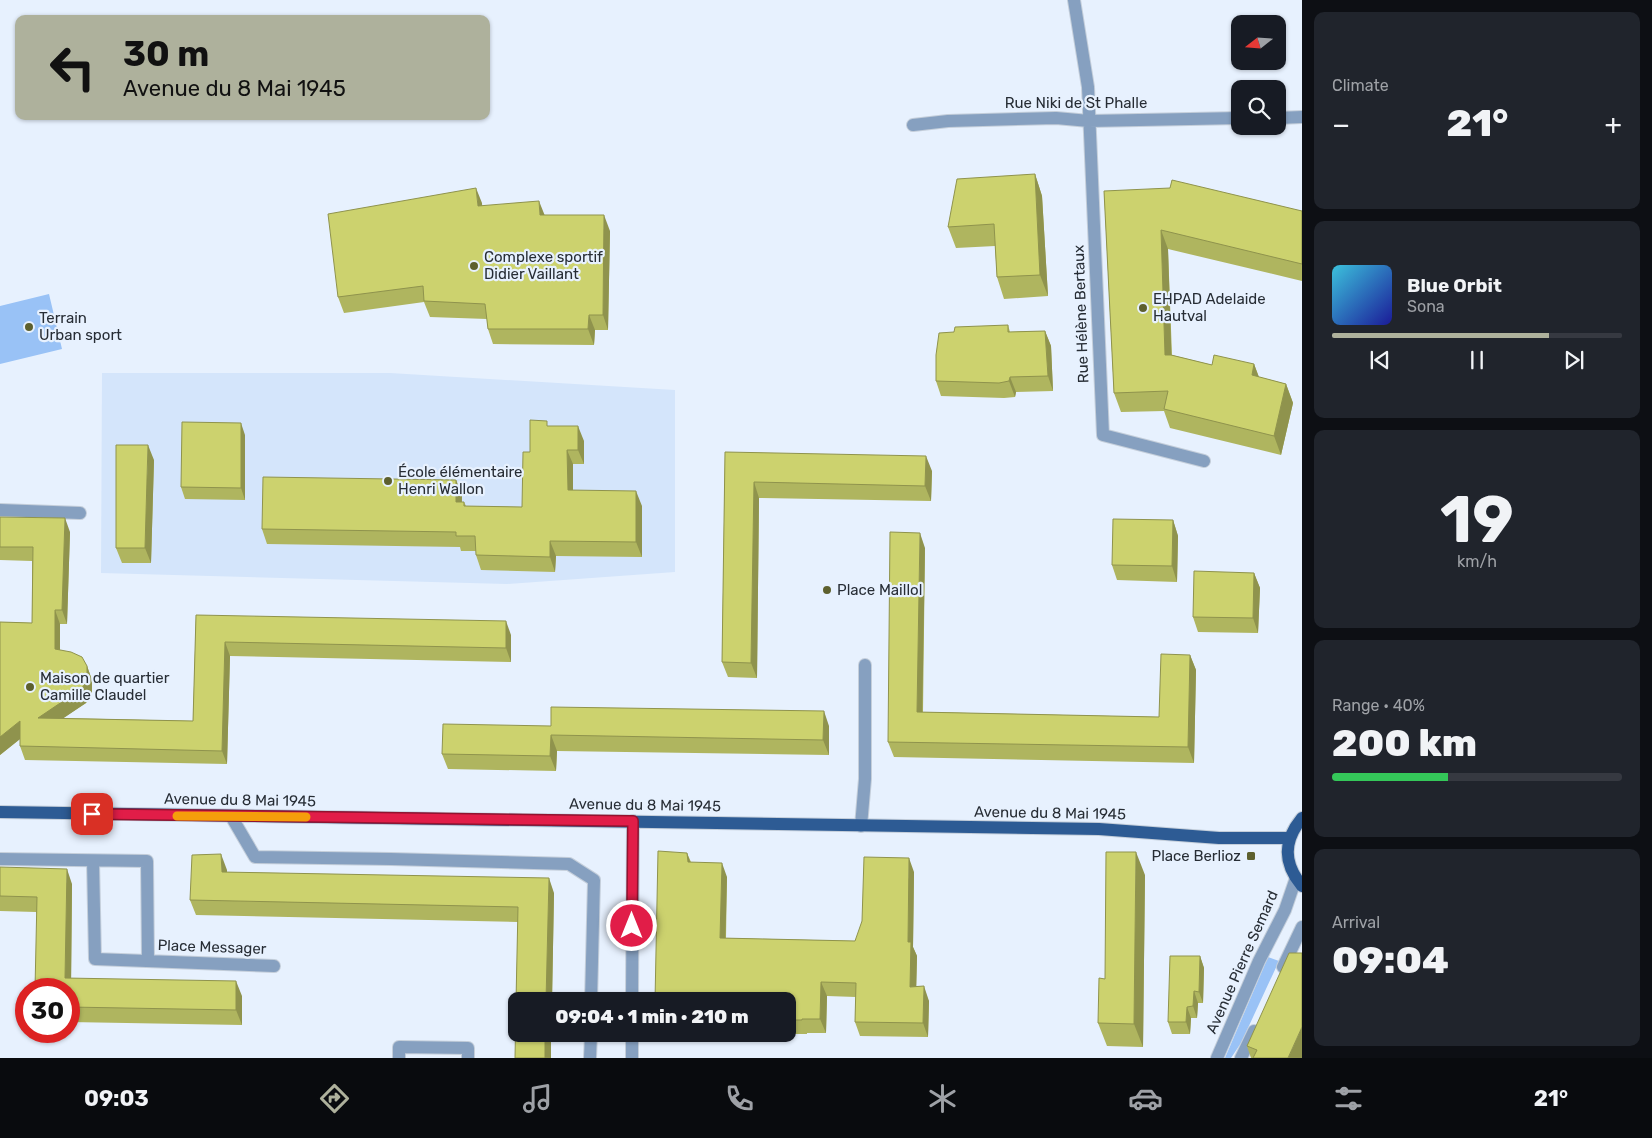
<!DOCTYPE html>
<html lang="en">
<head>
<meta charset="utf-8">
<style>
	:root { --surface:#171b24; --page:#20242c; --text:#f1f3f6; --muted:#9ea1a6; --line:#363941; --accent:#aeb19c }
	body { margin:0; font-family:Rubik,sans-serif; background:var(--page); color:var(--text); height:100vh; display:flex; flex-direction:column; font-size:19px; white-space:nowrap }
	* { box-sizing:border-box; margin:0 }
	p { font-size:16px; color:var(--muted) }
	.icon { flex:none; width:28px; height:28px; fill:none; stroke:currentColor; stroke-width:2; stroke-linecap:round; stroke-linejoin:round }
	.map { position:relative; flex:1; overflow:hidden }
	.sheet { display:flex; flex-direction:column; gap:12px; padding:12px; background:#0d0f14; width:350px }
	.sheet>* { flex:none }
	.hud { position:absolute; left:15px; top:15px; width:475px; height:105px; border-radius:10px; box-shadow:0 1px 4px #0004; background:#aeb19c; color:#111; overflow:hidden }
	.needle { width:32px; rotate:253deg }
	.buttons { position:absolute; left:1231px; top:15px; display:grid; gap:10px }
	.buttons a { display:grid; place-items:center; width:55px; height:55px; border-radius:10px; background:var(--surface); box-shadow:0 1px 4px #0004; font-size:25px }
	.speed { position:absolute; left:15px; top:978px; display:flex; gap:10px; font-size:25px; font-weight:700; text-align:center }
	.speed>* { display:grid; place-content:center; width:65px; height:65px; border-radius:50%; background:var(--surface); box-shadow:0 1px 4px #0004; line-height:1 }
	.speed .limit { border:8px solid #d22; background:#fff; color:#111 }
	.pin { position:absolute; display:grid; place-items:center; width:42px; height:42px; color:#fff; margin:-21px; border-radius:10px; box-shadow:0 2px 8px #0006 }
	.me { position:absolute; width:55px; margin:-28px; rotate:0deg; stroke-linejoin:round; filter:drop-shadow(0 0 4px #0008) }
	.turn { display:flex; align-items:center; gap:18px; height:105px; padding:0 25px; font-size:22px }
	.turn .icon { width:65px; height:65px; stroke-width:2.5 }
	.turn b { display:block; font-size:35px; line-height:42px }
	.big { font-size:38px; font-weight:800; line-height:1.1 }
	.sheet .widget { flex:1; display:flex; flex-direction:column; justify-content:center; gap:8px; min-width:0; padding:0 18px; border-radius:10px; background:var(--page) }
	.sheet .dial { align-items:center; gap:0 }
	.dial b { font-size:65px; line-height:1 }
	.song { display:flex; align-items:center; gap:15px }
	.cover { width:60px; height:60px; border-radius:8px; background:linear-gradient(135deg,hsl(190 70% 55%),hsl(240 70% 35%)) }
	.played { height:5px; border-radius:2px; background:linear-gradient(90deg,var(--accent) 75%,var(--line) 75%) }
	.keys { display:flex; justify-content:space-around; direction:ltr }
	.heat { display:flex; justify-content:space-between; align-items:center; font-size:28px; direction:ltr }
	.charge { height:8px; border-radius:4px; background:linear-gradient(90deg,#34c759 40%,var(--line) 0) }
	.trip { position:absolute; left:508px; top:992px; width:288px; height:50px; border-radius:10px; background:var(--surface); box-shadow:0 1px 4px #0004; font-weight:800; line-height:50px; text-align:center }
	.tab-bar { display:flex; height:80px; justify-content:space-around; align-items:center; background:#090b0e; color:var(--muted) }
	.tab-bar .icon { width:35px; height:35px }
	.tab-bar .active { color:var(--accent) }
	.tab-bar b { font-size:22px; color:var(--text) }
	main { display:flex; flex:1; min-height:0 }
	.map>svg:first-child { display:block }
	.built { fill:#d4e5fb }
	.green { fill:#99c2f6 }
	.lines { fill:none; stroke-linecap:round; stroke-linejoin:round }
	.minor-casing { stroke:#c4ceda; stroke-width:14 }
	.major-casing { stroke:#c4ceda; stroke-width:14 }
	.minor { stroke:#86a0c0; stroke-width:12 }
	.major { stroke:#2d5b94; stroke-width:12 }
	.wall { fill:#afb55f }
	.shaded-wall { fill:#8f934d }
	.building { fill:#ccd26e; stroke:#8f934d }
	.route-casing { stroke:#92132f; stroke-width:12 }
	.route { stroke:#e11d48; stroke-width:9 }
	.slow { stroke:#f59e0b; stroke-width:9 }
	.poi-dot { fill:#5d602e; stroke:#e7f1fe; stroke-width:2 }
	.labels { text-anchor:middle; stroke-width:4.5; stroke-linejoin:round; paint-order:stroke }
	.street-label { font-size:15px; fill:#272d35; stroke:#e7f1fe }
	.poi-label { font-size:15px; fill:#272d35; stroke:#e7f1fe; text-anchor:start }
</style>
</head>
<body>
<main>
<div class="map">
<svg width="1302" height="1058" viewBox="0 0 1302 1058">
	<rect width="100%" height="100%" fill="#e7f1fe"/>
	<!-- built -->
	<path class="built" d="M102,373h288l285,17v182l-168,12 -406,-11z"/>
	<!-- green -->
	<path class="green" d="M49,294l13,55 -62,15v-58z
		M1268,957l11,4 -38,82 -10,15h-6z"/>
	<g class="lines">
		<!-- minor casing -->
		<g class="minor-casing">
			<path id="minor" d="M1074,0l14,87 15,348 101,26
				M1278,118l24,-1
				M913,125l35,-4 108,-3 33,3 151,-3
				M0,510l80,3
				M231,816l24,41 136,2 178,5 25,16 -3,121
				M861,826l4,-47v-114
				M0,859l147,2 1,100
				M93,861l2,98 179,7
				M1283,967l19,-40
				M632,1001l1,-180
				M399,1058v-11l69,1v10
				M590,1058l1,-24
				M632,1058v-24
				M1217,1058l42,-97 26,-51 11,-32
				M1241,1058l13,-27"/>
		</g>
		<!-- major casing -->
		<g class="major-casing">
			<path id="major" d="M0,812l1099,17 120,9h70
				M1302,818c-19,23 -19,45 0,68"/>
		</g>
		<!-- minor -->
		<use href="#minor" class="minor"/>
		<!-- major -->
		<use href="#major" class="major"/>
	</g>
	<!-- wall -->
	<path class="wall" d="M1035,174l7,22 6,100 -44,3 -7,-22 -2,-31 -39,2 -8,-21z
		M1104,191l198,20v70l-134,-32 4,106 40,10 42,-1 5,13 27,7 7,19 -12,52 -111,-27 -6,-17 -43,1 -7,-19z
		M482,203v3l62,9 66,16 -2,99h-13l-1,15 -101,-1 -5,-15 -1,-10 -57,-2 -6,-15 -80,11 -6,-16z
		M1008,325l2,7 35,-1 6,15 2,45 -37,1 -1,5 -11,1 -63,-2 -5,-15 18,-49z
		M548,426l36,15v23h-11v26l69,16v51l-86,-1 -1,16 -74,-2 -5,-15v-4h-15l-1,-4 -193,-3 -5,-15 194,-49 6,15v7h2l2,4 56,1 8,-55z
		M245,435v65l-60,-1 -4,-12z
		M725,452l207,19 -1,30 -172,-3 -2,180 -29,-1 -6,-15z
		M154,460l-3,103h-29l-6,-15z
		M0,517l70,15 -3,92h-7v26l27,16 5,14v12l-2,6 -4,5 -23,15 130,3 3,-106 315,20v27l-281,-6 -3,108 -202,-4 -5,-14v-7l-20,16v-133l32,1v-62l-32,-1z
		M1173,520l5,16 -1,46 -60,-2 -5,-15z
		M925,548l-2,164 236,5 31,-62 6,15 -2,93 -300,-6 -6,-15z
		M1254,573l6,15 -2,45 -60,-1 -5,-15z
		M551,726h278v29l-272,-4 -1,20 -108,-2 -6,-15z
		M687,853l4,9 36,15 -1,61 129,3 59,-69 -1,75 4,9 -1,31 13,14 -1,36 -68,-1 -5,-14 1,-25 -29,-1 -1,37h-19v1h-25h4v-33h-131z
		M0,867l72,17 -1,94 171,18v29l-173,-3v-33l-33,-77 -36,-1z
		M227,870v2l327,21 -2,108h-36l2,-79 -322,-7 -6,-15z
		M1145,875l-2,172 -36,-1 -9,-23 7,-44z
		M1200,956l4,12 -1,35h-5l-1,15h-6l-1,16h-18l-4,-12z
		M1247,1046l55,12h-51z"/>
	<!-- shaded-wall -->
	<path class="shaded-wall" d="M1035,174l7,22 6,100 -8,-21z
		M476,188l6,15 1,19 -5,-16z
		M539,201l6,15 -5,-1z
		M604,215l6,16 -2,99 -5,-15z
		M1161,230l7,19 4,125 -7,-19z
		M589,315l6,15 -1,15 -6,-16z
		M1045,331l6,15 2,45 -5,-15z
		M1254,364l7,19 -9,-8z
		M1010,377l6,15 -1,5 -6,-16z
		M1286,384l7,19 -12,52 -7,-19z
		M241,423l4,12v65l-4,-12z
		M578,426l6,15v23l-6,-14z
		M148,445l6,15 -3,103 -6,-15z
		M567,450l6,14v41l-5,-15z
		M926,456l6,15 -1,30 -6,-15z
		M456,480l6,15 -1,22 -5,-15z
		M754,482l5,16 -2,180 -6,-15z
		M636,491l6,15v51l-6,-15z
		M65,518l5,14 -3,92 -5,-14z
		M1173,520l5,16 -1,46 -5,-16z
		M920,533l5,15 -3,180 -5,-16z
		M550,541l6,15 -1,16 -5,-15z
		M1254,573l6,15 -2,45 -5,-15z
		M55,610l5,14v39l-5,-14z
		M506,621l5,14v27l-5,-14z
		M225,642l5,14 -3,108 -5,-13z
		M1190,655l6,15 -2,93 -6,-16z
		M87,666l5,14v12l-2,6 -4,5 -43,29 -5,-14z
		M824,711l5,15v29l-6,-15z
		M20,721l5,14 -25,20v-18z
		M551,735l6,16 -1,20 -6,-15z
		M1136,852l9,23 -2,172 -9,-23z
		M687,853l5,14 -4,-5z
		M221,854l6,16v17l-5,-15z
		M909,858l5,14 -1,75 4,9 -1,45 -6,-14 -2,-45z
		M722,863l5,14 -2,76 -5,-15z
		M67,869l5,15 -1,109 -6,-15z
		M549,878l5,15 -2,108h-6z
		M1200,956l4,12 -1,35 -4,-11z
		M236,981l6,15v29l-6,-15z
		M821,982l6,14 -1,37 -6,-14z
		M924,986l5,15 -1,36 -5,-14z
		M1194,991l4,12 -1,15 -4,-12z
		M1187,1007l4,11 -1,16 -4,-12z
		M1302,1027v31h-14z
		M545,1034h6v24h-6z"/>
	<!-- building -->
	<path class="building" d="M1035,174l5,101 -43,2 -3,-53 -46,3 9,-48z
		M1172,180l130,31v53l-141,-34 4,125h6l41,10 2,-10 40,9 -2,11 34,9 -12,52 -110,-27 4,-18 -54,2 -10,-202 66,-3z
		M476,188l2,18 61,-5 1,14h64l-1,100h-14l-1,14h-100l-3,-25 -61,-3 -1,-15 -85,11 -10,-83z
		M1008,325v7l37,-1 3,45 -38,1 -1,4 -10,2 -63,-2v-26l3,-22 15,-1 1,-5z
		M530,420l17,1v5h31v24h-11l1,40 68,1v51l-86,-1v16l-74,-2 -1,-19h-19v-4l-194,-3 1,-52 193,3v22h8v4l58,1 1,-55h7z
		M182,422l59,1v65l-60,-1z
		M116,445h32l-3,103h-29z
		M725,452l201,4 -1,30 -171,-4 -3,181 -29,-1z
		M0,517l65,1 -3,92h-7v39l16,3 11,5 5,9v12l-2,6 -4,5 -43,29 155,3 3,-106 310,6v27l-281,-6 -3,109 -202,-5v-25l-20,16v-115l32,1 1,-76h-33z
		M1113,519l60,1 -1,46 -60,-1z
		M890,532l30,1 -3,179 242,5 2,-63 29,1 -2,92 -300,-5z
		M1194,571l60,2 -1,45 -60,-1z
		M551,707l273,4 -1,29 -272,-5 -1,21 -108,-2 1,-30 108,2z
		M658,851l29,2 1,9 34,1 -2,75 135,3 7,-20 2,-64 45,1 -1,84h3l-1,45 14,-1 -1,37 -68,-1 1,-39 -35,-1 -1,37h-18v1h-16v-19h-131z
		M1106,852h30l-2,172 -36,-1 1,-45 6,1z
		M221,854l1,18 327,6 -3,123h-30l2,-94 -328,-7 2,-45z
		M0,867l67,2 -2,109 171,3v29l-167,-3v-18h-34l2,-92 -37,-1z
		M1289,953h13v74l-14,31h-35l4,-8 -10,-4z
		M1170,956h30l-1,36 -5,-1 -1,15 -6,1 -1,15h-18z
		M516,1004v30h29v24h-30z"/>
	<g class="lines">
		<!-- route casing -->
		<g class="route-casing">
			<path id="route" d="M92,814l541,7 -1,105"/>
		</g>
		<!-- route -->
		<use href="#route" class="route"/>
		<!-- slow -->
		<path class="slow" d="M177,816l129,1"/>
	</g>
	<!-- markers -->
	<g class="poi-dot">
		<circle cx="474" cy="266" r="5"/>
		<circle cx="1143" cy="308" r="5"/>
		<circle cx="29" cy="327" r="5"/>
		<circle cx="388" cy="481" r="5"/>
		<circle cx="827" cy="590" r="5"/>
		<circle cx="30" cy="687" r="5"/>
		<rect x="1246" y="851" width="10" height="10" rx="2.5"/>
	</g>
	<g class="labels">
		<!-- street labels -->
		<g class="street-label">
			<text x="1076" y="108">Rue Niki de St Phalle</text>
			<text transform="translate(1081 314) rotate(-92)" y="5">Rue Hélène Bertaux</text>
			<text transform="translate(240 800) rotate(1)" y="5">Avenue du 8 Mai 1945</text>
			<text transform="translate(645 805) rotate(1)" y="5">Avenue du 8 Mai 1945</text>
			<text transform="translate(1050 813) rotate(1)" y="5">Avenue du 8 Mai 1945</text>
			<text transform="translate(212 947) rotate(2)" y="5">Place Messager</text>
			<text transform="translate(1242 962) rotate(-66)" y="5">Avenue Pierre Semard</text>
		</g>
		<!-- poi labels -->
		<g class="poi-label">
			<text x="484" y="262">Complexe sportif<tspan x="484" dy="17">Didier Vaillant</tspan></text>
			<text x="1153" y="304">EHPAD Adelaide<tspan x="1153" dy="17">Hautval</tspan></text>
			<text x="39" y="323">Terrain<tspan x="39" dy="17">Urban sport</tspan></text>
			<text x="398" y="477">École élémentaire<tspan x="398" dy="17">Henri Wallon</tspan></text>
			<text x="837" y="595">Place Maillol</text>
			<text x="40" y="683">Maison de quartier<tspan x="40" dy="17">Camille Claudel</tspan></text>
			<text x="1241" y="861" text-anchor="end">Place Berlioz</text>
		</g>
	</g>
</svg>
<div class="buttons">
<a><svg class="needle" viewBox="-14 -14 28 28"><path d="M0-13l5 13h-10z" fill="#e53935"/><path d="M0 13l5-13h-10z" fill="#9ea1a6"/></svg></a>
<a><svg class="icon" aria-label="search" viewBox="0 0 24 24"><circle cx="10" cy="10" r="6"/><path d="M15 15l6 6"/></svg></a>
</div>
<div class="speed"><div class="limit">30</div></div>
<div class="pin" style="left:92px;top:814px;background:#d93025"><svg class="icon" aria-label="arrive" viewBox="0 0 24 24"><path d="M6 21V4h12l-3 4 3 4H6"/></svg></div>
<svg class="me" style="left:632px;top:926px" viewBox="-20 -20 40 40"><circle r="17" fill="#e11d48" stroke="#fff" stroke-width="3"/><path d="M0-11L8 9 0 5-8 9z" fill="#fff"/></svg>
<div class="trip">09:04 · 1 min · 210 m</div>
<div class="hud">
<div class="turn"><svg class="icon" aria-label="left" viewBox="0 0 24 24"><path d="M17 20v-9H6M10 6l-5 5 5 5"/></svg><div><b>30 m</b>Avenue du 8 Mai 1945</div></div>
</div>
</div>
<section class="sheet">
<div class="widget"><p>Climate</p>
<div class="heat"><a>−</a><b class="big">21°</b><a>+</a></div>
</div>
<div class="widget">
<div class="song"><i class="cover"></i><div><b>Blue Orbit</b><p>Sona</p></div></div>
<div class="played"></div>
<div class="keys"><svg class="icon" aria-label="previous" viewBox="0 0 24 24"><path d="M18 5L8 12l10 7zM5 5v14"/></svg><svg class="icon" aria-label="pause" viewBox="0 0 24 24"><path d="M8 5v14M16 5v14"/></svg><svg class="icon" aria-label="next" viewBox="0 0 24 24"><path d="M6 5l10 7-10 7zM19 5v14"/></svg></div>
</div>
<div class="widget dial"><b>19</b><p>km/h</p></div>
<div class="widget"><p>Range · 40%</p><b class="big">200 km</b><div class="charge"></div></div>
<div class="widget"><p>Arrival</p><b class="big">09:04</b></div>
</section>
</main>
<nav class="tab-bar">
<b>09:03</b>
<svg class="icon active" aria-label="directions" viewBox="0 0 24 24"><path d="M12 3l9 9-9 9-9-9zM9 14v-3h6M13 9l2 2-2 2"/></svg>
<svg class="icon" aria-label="music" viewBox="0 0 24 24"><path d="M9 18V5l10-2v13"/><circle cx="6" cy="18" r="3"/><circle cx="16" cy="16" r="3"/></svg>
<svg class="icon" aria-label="phone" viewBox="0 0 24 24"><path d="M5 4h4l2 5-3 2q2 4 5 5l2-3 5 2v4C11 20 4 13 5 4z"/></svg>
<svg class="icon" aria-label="climate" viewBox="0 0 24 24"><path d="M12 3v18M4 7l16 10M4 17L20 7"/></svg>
<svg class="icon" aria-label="car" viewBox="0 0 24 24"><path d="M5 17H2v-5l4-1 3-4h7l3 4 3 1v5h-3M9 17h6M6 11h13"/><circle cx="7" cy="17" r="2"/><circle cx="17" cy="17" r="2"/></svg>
<svg class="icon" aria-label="filters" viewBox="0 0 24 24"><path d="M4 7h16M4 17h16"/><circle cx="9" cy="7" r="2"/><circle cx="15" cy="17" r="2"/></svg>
<b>21°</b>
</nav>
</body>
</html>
